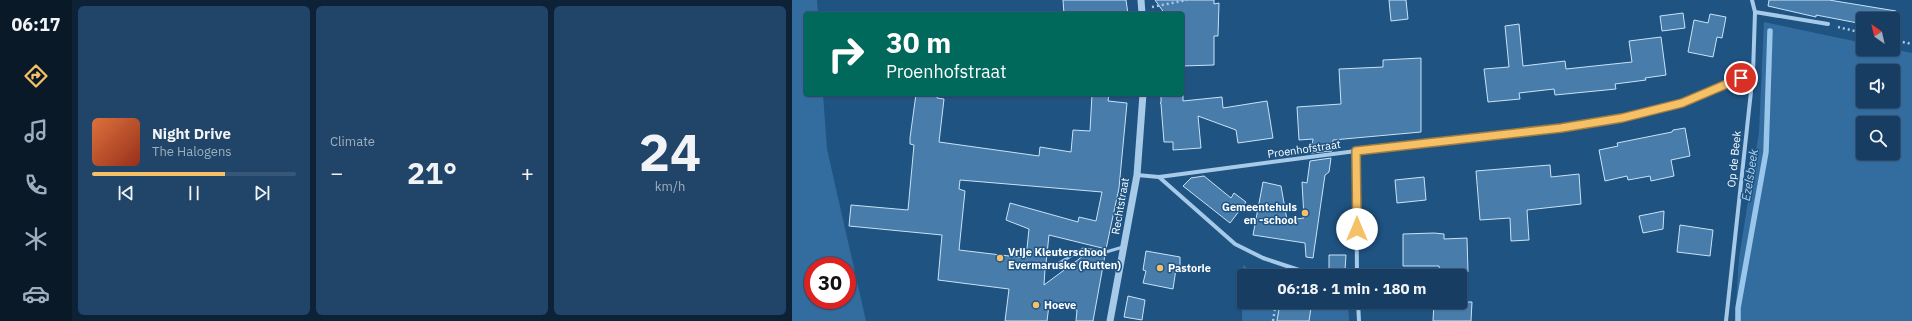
<!DOCTYPE html>
<html lang="en">
<head>
<meta charset="utf-8">
<style>
	:root { --surface:#173e62; --page:#204568; --text:#f1f3f6; --muted:#9eaebe; --line:#365777; --accent:#f6c066 }
	body { margin:0; font-family:"IBM Plex Sans",sans-serif; background:var(--page); color:var(--text); height:100vh; display:flex; flex-direction:column; font-size:15px; white-space:nowrap }
	* { box-sizing:border-box; margin:0 }
	p { font-size:13px; color:var(--muted) }
	.icon { flex:none; width:22px; height:22px; fill:none; stroke:currentColor; stroke-width:2; stroke-linecap:round; stroke-linejoin:round }
	.map { position:relative; flex:1; overflow:hidden }
	.panel { display:flex; flex-direction:column; gap:6px; padding:6px; background:#0d2236; width:720px }
	.panel>* { flex:none }
	.hud { position:absolute; left:12px; top:12px; width:380px; height:84px; border-radius:4px; box-shadow:0 1px 3px #0004,0 0 0 1px var(--line); background:#00695c; color:#fff; overflow:hidden }
	.needle { width:26px; rotate:326deg }
	.fabs { position:absolute; left:1064px; top:12px; display:grid; gap:8px }
	.fabs a { display:grid; place-items:center; width:44px; height:44px; border-radius:4px; background:var(--surface); box-shadow:0 1px 3px #0004,0 0 0 1px var(--line); font-size:20px }
	.speed { position:absolute; left:12px; top:257px; display:flex; gap:8px; font-size:20px; font-weight:700; text-align:center }
	.speed>* { display:grid; place-content:center; width:52px; height:52px; border-radius:50%; background:var(--surface); box-shadow:0 1px 3px #0004,0 0 0 1px var(--line); line-height:1 }
	.speed .limit { border:6px solid #d22; background:#fff; color:#111 }
	.pin { position:absolute; display:grid; place-items:center; width:34px; height:34px; color:#fff; margin:-17px; border:2px solid #fff; border-radius:50%; box-shadow:0 1px 4px #0007 }
	.me { position:absolute; width:44px; margin:-22px; rotate:0deg; stroke-linejoin:round; filter:drop-shadow(0 0 3px #0008) }
	.turn { display:flex; align-items:center; gap:14px; height:84px; padding:0 16px; font-size:18px }
	.turn .icon { width:52px; height:52px; stroke-width:2.5 }
	.turn b { display:block; font-size:28px; line-height:34px }
	.big { font-size:30px; font-weight:700; line-height:1.1 }
	.panel .card { flex:1; display:flex; flex-direction:column; justify-content:center; gap:6px; min-width:0; padding:0 14px; border-radius:6px; background:var(--page) }
	.panel .dial { align-items:center; gap:0 }
	.dial b { font-size:52px; line-height:1 }
	.song { display:flex; align-items:center; gap:12px }
	.cover { width:48px; height:48px; border-radius:6px; background:linear-gradient(135deg,hsl(20 70% 55%),hsl(10 70% 35%)) }
	.played { height:4px; border-radius:2px; background:linear-gradient(90deg,var(--accent) 65%,var(--line) 65%) }
	.keys { display:flex; justify-content:space-around; direction:ltr }
	.heat { display:flex; justify-content:space-between; align-items:center; font-size:22px; direction:ltr }
	.panel .tiles { flex:1; display:grid; gap:6px; grid-template-columns:repeat(3,1fr) }
	.trip { position:absolute; left:445px; top:269px; width:230px; height:40px; border-radius:4px; background:var(--surface); box-shadow:0 1px 3px #0004,0 0 0 1px var(--line); font-weight:700; line-height:40px; text-align:center }
	main { display:flex; flex:1; min-height:0 }
	.tab-bar { display:flex; flex-direction:column; width:72px; justify-content:space-around; align-items:center; background:#091927; color:var(--muted) }
	.tab-bar .icon { width:28px; height:28px }
	.tab-bar .selected { color:var(--accent) }
	.tab-bar b { font-size:18px; color:var(--text) }
	.map>svg:first-child { display:block }
	.green { fill:#336da0; fill-rule:evenodd }
	.lines { fill:none; stroke-linecap:round; stroke-linejoin:round }
	.stream { stroke:#99c6ea; stroke-width:5.5 }
	.building { fill:#487dab; stroke:#cae2f6; fill-rule:evenodd }
	.path { stroke:#a6cae8; stroke-width:2.5; stroke-dasharray:2 3; stroke-linecap:butt }
	.service { stroke:#a6cae8; stroke-width:3 }
	.minor { stroke:#a6cae8; stroke-width:4 }
	.tertiary { stroke:#a6cae8; stroke-width:7 }
	.route-casing { stroke:#a07d42; stroke-width:10 }
	.route { stroke:#f6c066; stroke-width:7 }
	.poi-dot { fill:#f6c066; stroke:#1f5382; stroke-width:1.5 }
	.labels { text-anchor:middle; stroke-width:3; stroke-linejoin:round; paint-order:stroke }
	.street-label { font-size:11px; fill:#fff; stroke:#1f5382 }
	.poi-label { font-size:11px; font-weight:bold; fill:#fff; stroke:#1f5382; text-anchor:start }
	.water-label { font-size:12px; font-style:italic; fill:#b1d3f0; stroke:#1f5382 }
</style>
</head>
<body>
<main>
<nav class="tab-bar">
<b>06:17</b>
<svg class="icon selected" aria-label="directions" viewBox="0 0 24 24"><path d="M12 3l9 9-9 9-9-9zM9 14v-3h6M13 9l2 2-2 2"/></svg>
<svg class="icon" aria-label="music" viewBox="0 0 24 24"><path d="M9 18V5l10-2v13"/><circle cx="6" cy="18" r="3"/><circle cx="16" cy="16" r="3"/></svg>
<svg class="icon" aria-label="phone" viewBox="0 0 24 24"><path d="M5 4h4l2 5-3 2q2 4 5 5l2-3 5 2v4C11 20 4 13 5 4z"/></svg>
<svg class="icon" aria-label="climate" viewBox="0 0 24 24"><path d="M12 3v18M4 7l16 10M4 17L20 7"/></svg>
<svg class="icon" aria-label="car" viewBox="0 0 24 24"><path d="M5 17H2v-5l4-1 3-4h7l3 4 3 1v5h-3M9 17h6M6 11h13"/><circle cx="7" cy="17" r="2"/><circle cx="17" cy="17" r="2"/></svg>
</nav>
<section class="panel">
<div class="tiles">
<div class="card">
<div class="song"><i class="cover"></i><div><b>Night Drive</b><p>The Halogens</p></div></div>
<div class="played"></div>
<div class="keys"><svg class="icon" aria-label="previous" viewBox="0 0 24 24"><path d="M18 5L8 12l10 7zM5 5v14"/></svg><svg class="icon" aria-label="pause" viewBox="0 0 24 24"><path d="M8 5v14M16 5v14"/></svg><svg class="icon" aria-label="next" viewBox="0 0 24 24"><path d="M6 5l10 7-10 7zM19 5v14"/></svg></div>
</div>
<div class="card"><p>Climate</p>
<div class="heat"><a>−</a><b class="big">21°</b><a>+</a></div>
</div>
<div class="card dial"><b>24</b><p>km/h</p></div>
</div>
</section>
<div class="map">
<svg width="1120" height="321" viewBox="0 0 1120 321">
	<rect width="100%" height="100%" fill="#1f5382"/>
	<!-- green -->
	<path class="green" d="M0,0h25l1,14h-12v80h17l4,55 39,172h-74zM21,266h34v34h-34z
		M972,22l99,21v6h29l20,4v268h-177l4,-63 20,-126zM1071,71h30v30h-30zM1071,123h30v30h-30z
		M451,265l14,10 10,1h-23v26h104l1,19h-40l1,-13 -30,-5 -3,18h-35z"/>
	<g class="lines">
		<!-- stream -->
		<path class="stream" d="M946,321v-13l28,-156 4,-121"/>
	</g>
	<!-- building -->
	<path class="building" d="M271,0h63l2,14h-64z
		M363,0h59v4l5,-1 -1,33h-4v29l-32,1v-52h-17z
		M597,0h17l2,19 -17,2z
		M977,0h60l67,11 -1,8h-32v5l-47,-9v2l-48,-11z
		M891,13l2,15 -23,3 -2,-15z
		M918,14l16,3 -4,21 -5,-1 -4,20 -25,-5 6,-32 14,3z
		M727,24l4,42 42,-5 1,8 66,-7 -3,-21 32,-4 5,38 -21,3 1,2 -31,4 1,5 -61,6 -1,-6 -35,4 1,6 -32,3 -4,-33 25,-2 -4,-41z
		M629,58v74l-88,8 -1,11 -21,2 2,-14 -14,1 -2,-33 44,-3 -2,-35 44,-2v-7z
		M124,94h22l-1,4 7,1 -5,43 100,14 1,-9 31,5 2,-22 17,1 2,-37h17l-1,7 19,2 -8,85 -13,61 -57,-14 -3,28 -3,3 2,3 -1,16 43,-32 18,2 -12,66h-17l1,-11 -28,-5 -2,16h-42l4,-32 -71,-9 4,-45 -93,-9 2,-21 57,5 6,-65 -4,-1v-6zM168,180l142,12 -6,29 -17,-4 -1,5 -68,-19 -4,17 23,9 -3,29 -67,-8 6,-59 -6,-2z
		M369,94h22v7l39,-4 1,11 44,-7 6,37 -35,5 -2,-13 -38,-14 3,32 -28,2v-8h-9l-3,-38 -1,-1h1z
		M893,128l5,28 -19,4 3,16 -23,5 -1,-5 -22,4 -1,-4 -22,5 -6,-31 19,-4 -1,-3 55,-11 1,-2z
		M539,158l-2,14 -4,3 -12,83 -7,-1 -1,-14 -52,-8 10,-53 18,4 6,34 17,-2 -2,-36 5,1 3,-22z
		M758,165l1,12 28,-3 2,30 -54,6 2,30 -18,1 -1,-23 -30,2 -4,-49z
		M412,176l27,22 3,-5 12,9 -16,21 -47,-37 8,-8z
		M632,177l2,23 -29,3 -2,-23z
		M872,211l-1,18 -20,4 -4,-17z
		M888,225l33,5 -3,26 -33,-4z
		M642,233l10,1v5l23,-1 1,34 -28,1 -1,-7h-36v-32z
		M354,251l34,6v10l-4,2 -3,20 -30,-6 3,-12 -3,-1z
		M537,255h17l-1,15h-16z
		M336,296l17,4 -3,20 -18,-3z
		M642,302h38l-1,19h-38z
		M488,303l31,5 -2,13h-32z"/>
	<g class="lines">
		<!-- path -->
		<path class="path" d="M360,7l35,-7
			M1046,27l25,6
			M1101,40l19,4
			M516,271l37,5
			M481,321l3,-19"/>
		<!-- service -->
		<path class="service" d="M254,266h8l29,-17 23,3 17,-5"/>
		<!-- minor -->
		<path class="minor" d="M963,12l73,12
			M564,151l1,125
			M345,175l22,2 197,-26 205,-23 60,-11 61,-14 71,-30
			M367,177l76,67 28,14 36,12
			M566,302l1,19
			M934,321l27,-248 2,-61 -3,-12"/>
		<!-- tertiary -->
		<path class="tertiary" d="M349,0l1,14
			M318,321l27,-146 6,-81"/>
	</g>
	<g class="lines">
		<!-- route casing -->
		<g class="route-casing">
			<path id="route" d="M565,229l-1,-78 205,-23 61,-10 60,-15 59,-25"/>
		</g>
		<!-- route -->
		<use href="#route" class="route"/>
	</g>
	<!-- markers -->
	<g class="poi-dot">
		<circle cx="513" cy="213" r="4"/>
		<circle cx="208" cy="258" r="4"/>
		<circle cx="368" cy="268" r="4"/>
		<circle cx="244" cy="305" r="4"/>
	</g>
	<g class="labels">
		<!-- street labels -->
		<g class="street-label">
			<text transform="translate(512 149) rotate(-8)" y="4">Proenhofstraat</text>
			<text transform="translate(942 159) rotate(-84)" y="4">Op de Beek</text>
			<text transform="translate(328 206) rotate(-80)" y="4">Rechtstraat</text>
		</g>
		<!-- poi labels -->
		<g class="poi-label">
			<text x="505" y="211" text-anchor="end">Gemeentehuis<tspan x="505" dy="13">en -school</tspan></text>
			<text x="216" y="256">Vrije Kleuterschool<tspan x="216" dy="13">Evermaruske (Rutten)</tspan></text>
			<text x="376" y="272">Pastorie</text>
			<text x="252" y="309">Hoeve</text>
		</g>
		<!-- water labels -->
		<g class="water-label">
			<text transform="translate(958 175) rotate(-81)" y="4">Ezelsbeek</text>
		</g>
	</g>
</svg>
<div class="fabs">
<a><svg class="needle" viewBox="-14 -14 28 28"><path d="M0-13l5 13h-10z" fill="#e53935"/><path d="M0 13l5-13h-10z" fill="#9eaebe"/></svg></a>
<a><svg class="icon" aria-label="sound" viewBox="0 0 24 24"><path d="M4 9h4l5-4v14l-5-4H4zM17 9q2 3 0 6"/></svg></a>
<a><svg class="icon" aria-label="search" viewBox="0 0 24 24"><circle cx="10" cy="10" r="6"/><path d="M15 15l6 6"/></svg></a>
</div>
<div class="speed"><div class="limit">30</div></div>
<div class="pin" style="left:949px;top:78px;background:#d93025"><svg class="icon" aria-label="arrive" viewBox="0 0 24 24"><path d="M6 21V4h12l-3 4 3 4H6"/></svg></div>
<svg class="me" style="left:565px;top:229px" viewBox="-20 -20 40 40"><circle r="19" fill="#fff"/><path d="M0-13L10 11 0 6-10 11z" fill="#f6c066"/></svg>
<div class="trip">06:18 · 1 min · 180 m</div>
<div class="hud">
<div class="turn"><svg class="icon" aria-label="right" viewBox="0 0 24 24"><path d="M7 20v-9h11M14 6l5 5-5 5"/></svg><div><b>30 m</b>Proenhofstraat</div></div>
</div>
</div>
</main>
</body>
</html>
